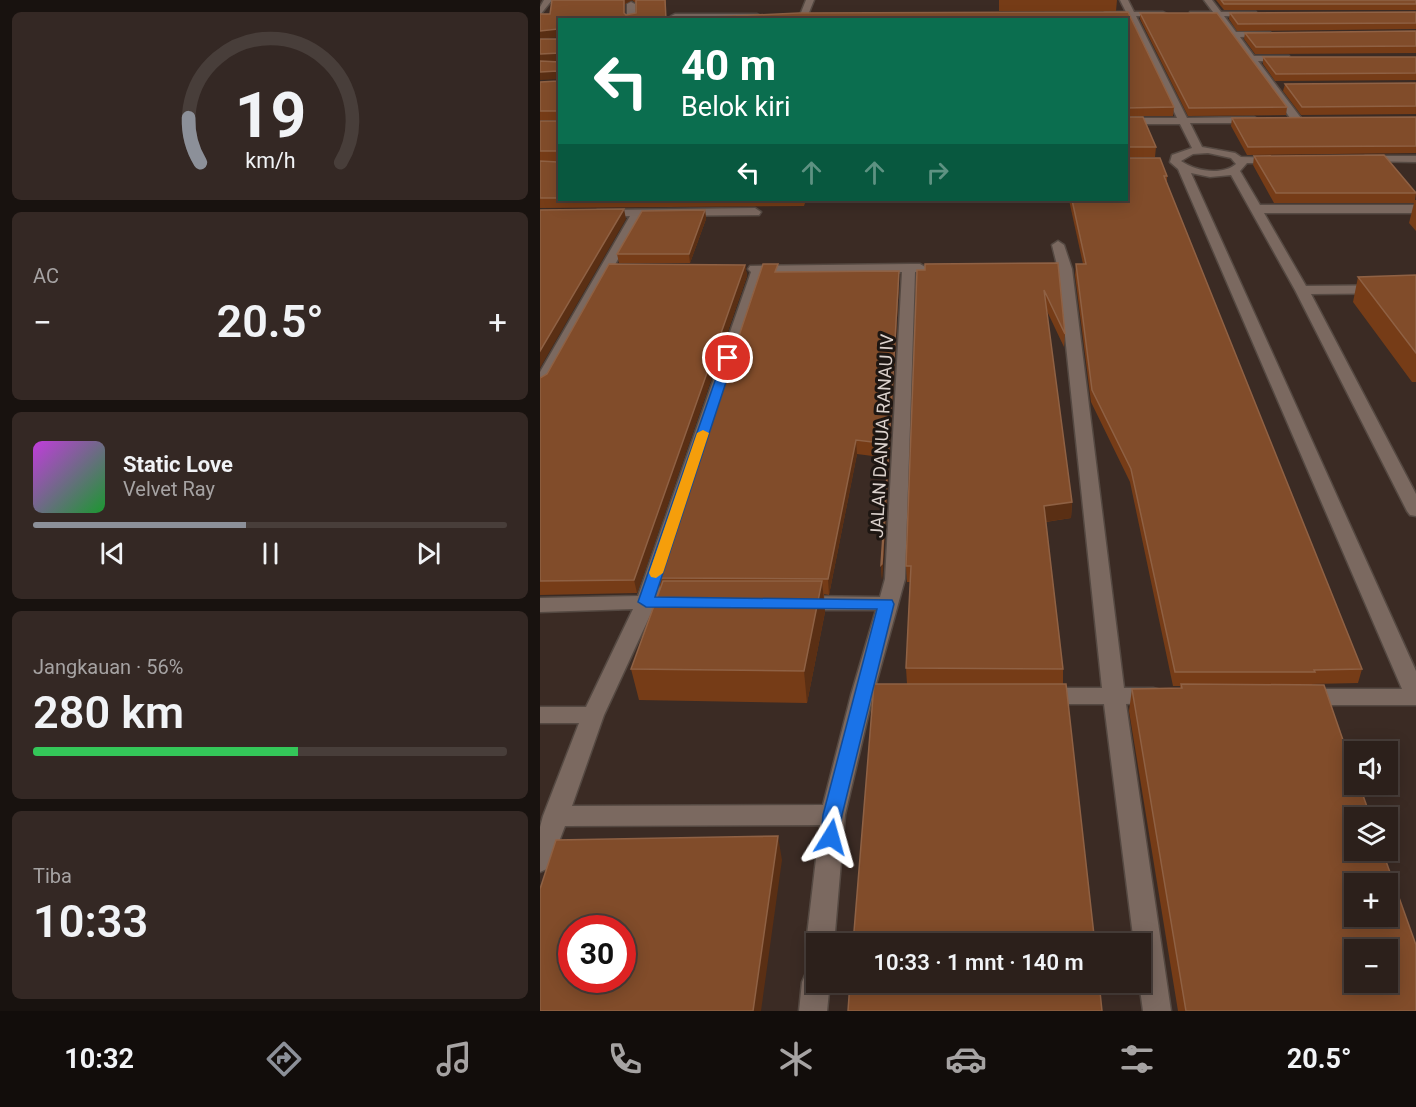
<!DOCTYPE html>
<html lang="id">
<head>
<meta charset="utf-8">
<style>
	:root { --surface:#2c201b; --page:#342824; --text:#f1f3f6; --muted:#a6a3a3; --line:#483e3a; --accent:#8c9099 }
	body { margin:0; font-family:Roboto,sans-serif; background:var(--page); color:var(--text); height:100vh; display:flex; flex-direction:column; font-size:22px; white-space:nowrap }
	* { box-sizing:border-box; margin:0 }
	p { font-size:20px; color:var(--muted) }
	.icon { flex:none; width:33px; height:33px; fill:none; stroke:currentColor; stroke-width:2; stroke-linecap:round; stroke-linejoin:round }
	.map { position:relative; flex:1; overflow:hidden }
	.drawer { display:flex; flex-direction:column; gap:12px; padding:12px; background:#18120f; width:540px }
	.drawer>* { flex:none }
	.banner { position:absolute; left:18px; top:18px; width:570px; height:183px; border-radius:0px; box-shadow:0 3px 15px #0003,0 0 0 2px var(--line); background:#0b6e4f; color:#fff; overflow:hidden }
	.buttons { position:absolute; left:804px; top:741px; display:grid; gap:12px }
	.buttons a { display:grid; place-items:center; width:54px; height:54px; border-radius:0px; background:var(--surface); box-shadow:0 3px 15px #0003,0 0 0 2px var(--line); font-size:30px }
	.speed { position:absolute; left:18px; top:915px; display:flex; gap:12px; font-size:30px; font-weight:700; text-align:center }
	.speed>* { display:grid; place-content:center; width:78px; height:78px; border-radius:50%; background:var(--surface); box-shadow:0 3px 15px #0003,0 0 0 2px var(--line); line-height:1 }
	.speed .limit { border:9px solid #d22; background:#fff; color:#111 }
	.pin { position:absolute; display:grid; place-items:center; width:51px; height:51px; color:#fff; margin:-26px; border:3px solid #fff; border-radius:50%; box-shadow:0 2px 6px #0007 }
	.me { position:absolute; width:66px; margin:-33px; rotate:8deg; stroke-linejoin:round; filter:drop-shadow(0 0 4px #0008) }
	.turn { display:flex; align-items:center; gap:21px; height:126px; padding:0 24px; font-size:27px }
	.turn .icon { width:78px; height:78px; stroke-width:2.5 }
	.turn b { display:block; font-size:42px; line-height:51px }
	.lanes { display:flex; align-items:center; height:57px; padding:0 24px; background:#0003; justify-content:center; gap:30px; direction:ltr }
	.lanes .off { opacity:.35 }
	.big { font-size:45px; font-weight:600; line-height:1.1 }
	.drawer .tile { flex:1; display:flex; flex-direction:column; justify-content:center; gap:9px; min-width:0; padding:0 21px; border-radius:9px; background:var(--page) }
	.drawer .dial { align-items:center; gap:0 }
	.dial svg { height:156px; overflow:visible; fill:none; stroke:var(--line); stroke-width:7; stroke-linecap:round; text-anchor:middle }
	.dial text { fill:var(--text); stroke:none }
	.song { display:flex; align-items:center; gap:18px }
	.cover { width:72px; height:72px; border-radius:9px; background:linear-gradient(135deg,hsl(290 70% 55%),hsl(130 70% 35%)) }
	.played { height:6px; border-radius:3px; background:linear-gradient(90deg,var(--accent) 45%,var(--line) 45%) }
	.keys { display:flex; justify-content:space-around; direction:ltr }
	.heat { display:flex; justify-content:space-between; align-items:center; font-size:33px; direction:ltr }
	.charge { height:9px; border-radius:4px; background:linear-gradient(90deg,#34c759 56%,var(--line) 0) }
	.trip { position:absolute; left:266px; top:933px; width:345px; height:60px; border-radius:0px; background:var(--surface); box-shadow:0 3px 15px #0003,0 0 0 2px var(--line); font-weight:600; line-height:60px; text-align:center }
	.dock { display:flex; height:96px; justify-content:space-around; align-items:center; background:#120d0b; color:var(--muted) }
	.dock .icon { width:42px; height:42px }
	.dock .active { color:var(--accent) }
	.dock b { font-size:27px; color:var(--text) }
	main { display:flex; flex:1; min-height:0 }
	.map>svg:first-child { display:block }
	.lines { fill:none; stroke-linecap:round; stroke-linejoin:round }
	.minor-casing { stroke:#554942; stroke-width:3 }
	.minor { fill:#7b6960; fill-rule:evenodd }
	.wall { fill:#763c17 }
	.shaded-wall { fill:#5a2f14 }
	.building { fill:#814c2a; stroke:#8f6144; stroke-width:1.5; fill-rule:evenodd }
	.route { fill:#1a73e8; stroke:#114b97; stroke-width:1.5 }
	.slow { fill:#f59e0b }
	.labels { text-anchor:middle; stroke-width:6; stroke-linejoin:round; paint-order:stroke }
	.street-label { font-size:18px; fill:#dcd2cd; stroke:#1d1612 }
</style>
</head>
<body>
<main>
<section class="drawer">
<div class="tile dial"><svg viewBox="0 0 100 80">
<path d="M14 69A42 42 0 1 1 86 69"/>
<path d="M14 69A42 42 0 0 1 8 46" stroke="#8c9099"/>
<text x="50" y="56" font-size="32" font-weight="700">19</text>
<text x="50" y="72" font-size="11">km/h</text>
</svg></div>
<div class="tile"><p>AC</p>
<div class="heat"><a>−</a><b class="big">20.5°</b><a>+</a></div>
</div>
<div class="tile">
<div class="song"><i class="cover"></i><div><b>Static Love</b><p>Velvet Ray</p></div></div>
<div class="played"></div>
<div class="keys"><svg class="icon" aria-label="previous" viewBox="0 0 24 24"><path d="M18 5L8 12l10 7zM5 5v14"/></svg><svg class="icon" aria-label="pause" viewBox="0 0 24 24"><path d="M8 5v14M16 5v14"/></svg><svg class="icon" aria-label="next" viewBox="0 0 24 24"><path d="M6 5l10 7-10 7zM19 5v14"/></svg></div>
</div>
<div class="tile"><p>Jangkauan · 56%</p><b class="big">280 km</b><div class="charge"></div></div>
<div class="tile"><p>Tiba</p><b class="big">10:33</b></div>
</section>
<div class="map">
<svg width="876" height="1011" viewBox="0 0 876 1011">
	<rect width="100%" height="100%" fill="#3b2b24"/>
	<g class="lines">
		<!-- minor casing -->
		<g class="minor-casing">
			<path id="minor" d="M4,0h8l-12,15v-8z
				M266,0h8l-8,20h-8z
				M580,0h8l6,12h29l4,2 -4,2h-27l51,102 67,-1 5,3 -5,3h-64l12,24 33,6 6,4 40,1 1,2 -5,3h-30l-7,8 20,34h156v8h-152l42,73 110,-1v8l-105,1 105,200v22l-6,-1 -3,-4 -112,-221 -64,-115 -21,2 -19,-4 225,498v34h-112l-8,-2 -3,-6 3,-6 8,-2h98l-224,-520 -8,-7 2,-7 20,-7 -12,-24h-54v-6h51l-49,-102h-22l-4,-2 4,-2h20zM668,153l23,5 5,6c-14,12 -41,7 -55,-3l12,-7z
				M664,0h8l9,12h35v4h-32l12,16h34l1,2 -4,2 -27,1 14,19h35v4l-3,1h-28l43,57v4h-8l-77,-106h-26v-4h23z
				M91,2l4,2v16h-8v-16z
				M135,14h82l4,2 -4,2h-85l-1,-2z
				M825,156h51v6l-55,-1 -1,-2z
				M215,208l6,4 -2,3 -117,1 -94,169 -8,5v-18l90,-156 -29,1 -6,-4 2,-3z
				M518,241l6,4 8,24 52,419h29l8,2 3,6 -3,6 -35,2 45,307h-28l-4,-29 1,-38h-6l-30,-240h-61l-8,-2 -3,-6 3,-6 8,-2h59l-44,-419 -6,-24z
				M369,264h11l7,4 -2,3 -10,1 -10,307 -32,116 -28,120 -11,129h-18v11l-6,-2 -4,-9 14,-119 -255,1 -16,42 -9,4v-45l3,-11 36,-93h-39v-16h46l47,-98 -93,3v-14l98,-2 113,-324 -3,-3 2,-3zM362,272l-17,307 -5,18 -79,-1 -7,2 -3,5 3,5 7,2h75l-25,85 -28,110 -251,1 32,-91 49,-106 11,-2 3,-5 -3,-5 -6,-1 105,-323z
				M276,969v13h14l-3,29h-28l3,-29 4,-9z"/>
		</g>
		<!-- minor -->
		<use href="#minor" class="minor"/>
	</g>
	<!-- wall -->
	<path class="wall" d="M12,0h80l-7,4v10l1,1 10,-2v-10l-4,-3h34v19l133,-6 329,-1 46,95 -1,9h-47v-96h-566v17l-20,1v-24h10z
		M459,0h118l-1,11h-117z
		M676,0h200v10h-192z
		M876,12v17l-179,2 -8,-12 1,-6z
		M600,13l147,94 -1,8 -98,1 -48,-97z
		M876,31v22l-161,1 -11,-15 1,-6z
		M723,57h153v23l-141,1 -12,-17z
		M20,80v120h246l-2,6 -264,2v-47l18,1v-1h-18v-40h18l1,-1h-19v-38l18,-1z
		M876,83v31l-115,1 -18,-24 2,-7z
		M586,117l30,30 -1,10h-29z
		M876,117v36l-169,2 -16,-29 1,-8z
		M714,156l162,37 -1,7h1v31l-7,-8 5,-20h-140l-21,-38z
		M586,158l41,18v7l195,486 -4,14 -46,1v1l104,326h-238l-49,-300 3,-22 48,-1v-2h-7l-43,-204 -39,-80 -16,-127 1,-11h7l-14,-64h57z
		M165,210l1,9 -16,44h-71l-2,-9z
		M518,263l7,71 -1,13 -18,-38 26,193 -1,16 -25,4 17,147v15h-156l-1,-16 4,-86h-3l-1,-16z
		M205,265l2,11 -110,317 -97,2v-217z
		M359,271v12l-17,297 -1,-15 7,-107 -31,-4 -28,141 -5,-1 1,18 -18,91 -168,-3 -8,-31 29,-80 -2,-11 121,-306z
		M876,275v107h-4l-59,-80 5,-25z"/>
	<!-- shaded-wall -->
	<path class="shaded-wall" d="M84,0h8l-7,4v16l-1,-7z
		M18,29l2,8 -20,1v-7z
		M20,53v8l-20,1v5v-13z
		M18,71l2,8 -20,1v-8z
		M84,209l2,10 -86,149v-17z
		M165,210l1,9 -16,44 -1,-9z
		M205,265l2,11 -110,317 -3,-13z
		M359,271v12l-17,297 -1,-15z
		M316,440l1,14 -28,141 -1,-16z
		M532,502l-1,16 -27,4v-16z
		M282,581l3,31 -18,91 -3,-32z
		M238,836l4,24 -21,151h-8z"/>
	<!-- building -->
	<path class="building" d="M12,0h72v13l2,2 10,-2v-13h29l1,19 133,-6 329,-1 46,95 -48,1v-88h-566v13l-2,-4 -18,2v-17h10z
		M681,0h195v4h-192z
		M876,12v11l-178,1 -8,-11z
		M600,13h77l70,94 -98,1z
		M876,31v15l-160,1 -11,-14z
		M20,38v15l-20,1v-15h18z
		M723,57h153v16l-140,1z
		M0,61l20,1v13l-2,-4 -18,1z
		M20,80v32l-2,-1h-18v-29l18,-1z
		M876,83v23l-114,1 -17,-23z
		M20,116v37l-2,-2h-18v-30h18z
		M586,117h17l13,30h-29l-1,1z
		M876,117v29l-168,1 -16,-29z
		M844,155l32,38h-140l-22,-37z
		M20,156v42h-20v-37l18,1z
		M586,158h34l7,18h-3l198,493 -48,1 1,2h-140l-44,-203 -39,-79 -16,-126h10l-14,-64h54z
		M84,209l-84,142v-141z
		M165,210l-16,44h-72l25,-43z
		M518,263l7,71 -21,-44 28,212 -28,4 19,163 -157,-1 5,-102h-5l11,-296h8v-6z
		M69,264l136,1 -111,315 -94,1v-203l7,-4z
		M223,264h15l-3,8 124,-1 -17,293 -1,1 8,-121 -33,-4 -28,139 -170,-1z
		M876,275v78l-58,-76z
		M123,581h159l-18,90 -173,-2z
		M334,684h192l29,260h-242z
		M641,684l143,1 30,87v12h5l12,34h-17v32h28l34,95v66h-230l-54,-322 50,-1zM814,884h34v32h-34zM814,950h34v32h-34z
		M238,836l-25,175h-213v-122l16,-49zM32,928h50v52h-50z
		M310,982h249l3,29h-254z"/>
	<!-- route -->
	<path class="route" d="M188,354l6,4 -79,239 237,3 2,4 -52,211 -5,27 -6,2 -7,-2 -3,-5 2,-22 54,-206 -231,-2 -8,-5 85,-244z"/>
	<!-- slow -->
	<path class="slow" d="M163,430l6,3 -46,140 -7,5 -5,-1 -2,-4 48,-140z"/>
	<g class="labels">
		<!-- street labels -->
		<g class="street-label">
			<text transform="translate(342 436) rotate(-87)" y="6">JALAN DANUA RANAU IV</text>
		</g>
	</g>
</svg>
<div class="buttons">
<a><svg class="icon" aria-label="sound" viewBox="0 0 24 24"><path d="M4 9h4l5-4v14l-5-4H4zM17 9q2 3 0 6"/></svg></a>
<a><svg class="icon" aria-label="layers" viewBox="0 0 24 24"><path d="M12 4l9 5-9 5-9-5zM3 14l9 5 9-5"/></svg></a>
<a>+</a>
<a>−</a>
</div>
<div class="speed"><div class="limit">30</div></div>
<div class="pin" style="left:188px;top:358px;background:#d93025"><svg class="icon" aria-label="arrive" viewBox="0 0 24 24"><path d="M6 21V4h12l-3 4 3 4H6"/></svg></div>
<svg class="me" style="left:291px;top:837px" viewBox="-20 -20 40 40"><path d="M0-17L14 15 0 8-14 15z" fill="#1a73e8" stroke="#fff" stroke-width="4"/></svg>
<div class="trip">10:33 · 1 mnt · 140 m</div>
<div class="banner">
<div class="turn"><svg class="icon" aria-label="left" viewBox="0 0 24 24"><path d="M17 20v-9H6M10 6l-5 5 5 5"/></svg><div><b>40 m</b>Belok kiri</div></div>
<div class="lanes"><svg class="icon" aria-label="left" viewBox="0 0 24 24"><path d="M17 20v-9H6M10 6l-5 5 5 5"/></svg><svg class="icon off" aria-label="ahead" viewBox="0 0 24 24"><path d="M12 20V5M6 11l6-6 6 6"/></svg><svg class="icon off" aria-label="ahead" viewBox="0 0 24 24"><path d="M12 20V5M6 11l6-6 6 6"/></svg><svg class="icon off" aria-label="right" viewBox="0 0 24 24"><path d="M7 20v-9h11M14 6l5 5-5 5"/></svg></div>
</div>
</div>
</main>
<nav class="dock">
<b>10:32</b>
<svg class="icon active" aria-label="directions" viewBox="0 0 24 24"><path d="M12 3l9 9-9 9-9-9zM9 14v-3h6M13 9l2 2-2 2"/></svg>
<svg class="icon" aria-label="music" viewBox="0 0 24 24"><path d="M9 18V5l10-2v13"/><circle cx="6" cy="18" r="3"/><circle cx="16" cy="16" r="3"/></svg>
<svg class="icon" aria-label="phone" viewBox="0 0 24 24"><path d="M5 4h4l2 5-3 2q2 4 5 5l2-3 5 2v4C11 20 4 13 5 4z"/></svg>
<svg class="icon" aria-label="climate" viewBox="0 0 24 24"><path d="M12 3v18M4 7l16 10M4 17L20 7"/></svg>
<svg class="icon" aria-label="car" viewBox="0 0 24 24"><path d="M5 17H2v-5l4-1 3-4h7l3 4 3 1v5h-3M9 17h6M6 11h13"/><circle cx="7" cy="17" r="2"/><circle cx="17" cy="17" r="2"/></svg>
<svg class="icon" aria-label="filters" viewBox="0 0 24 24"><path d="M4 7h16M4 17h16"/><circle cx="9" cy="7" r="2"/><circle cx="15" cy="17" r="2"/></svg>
<b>20.5°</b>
</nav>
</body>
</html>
